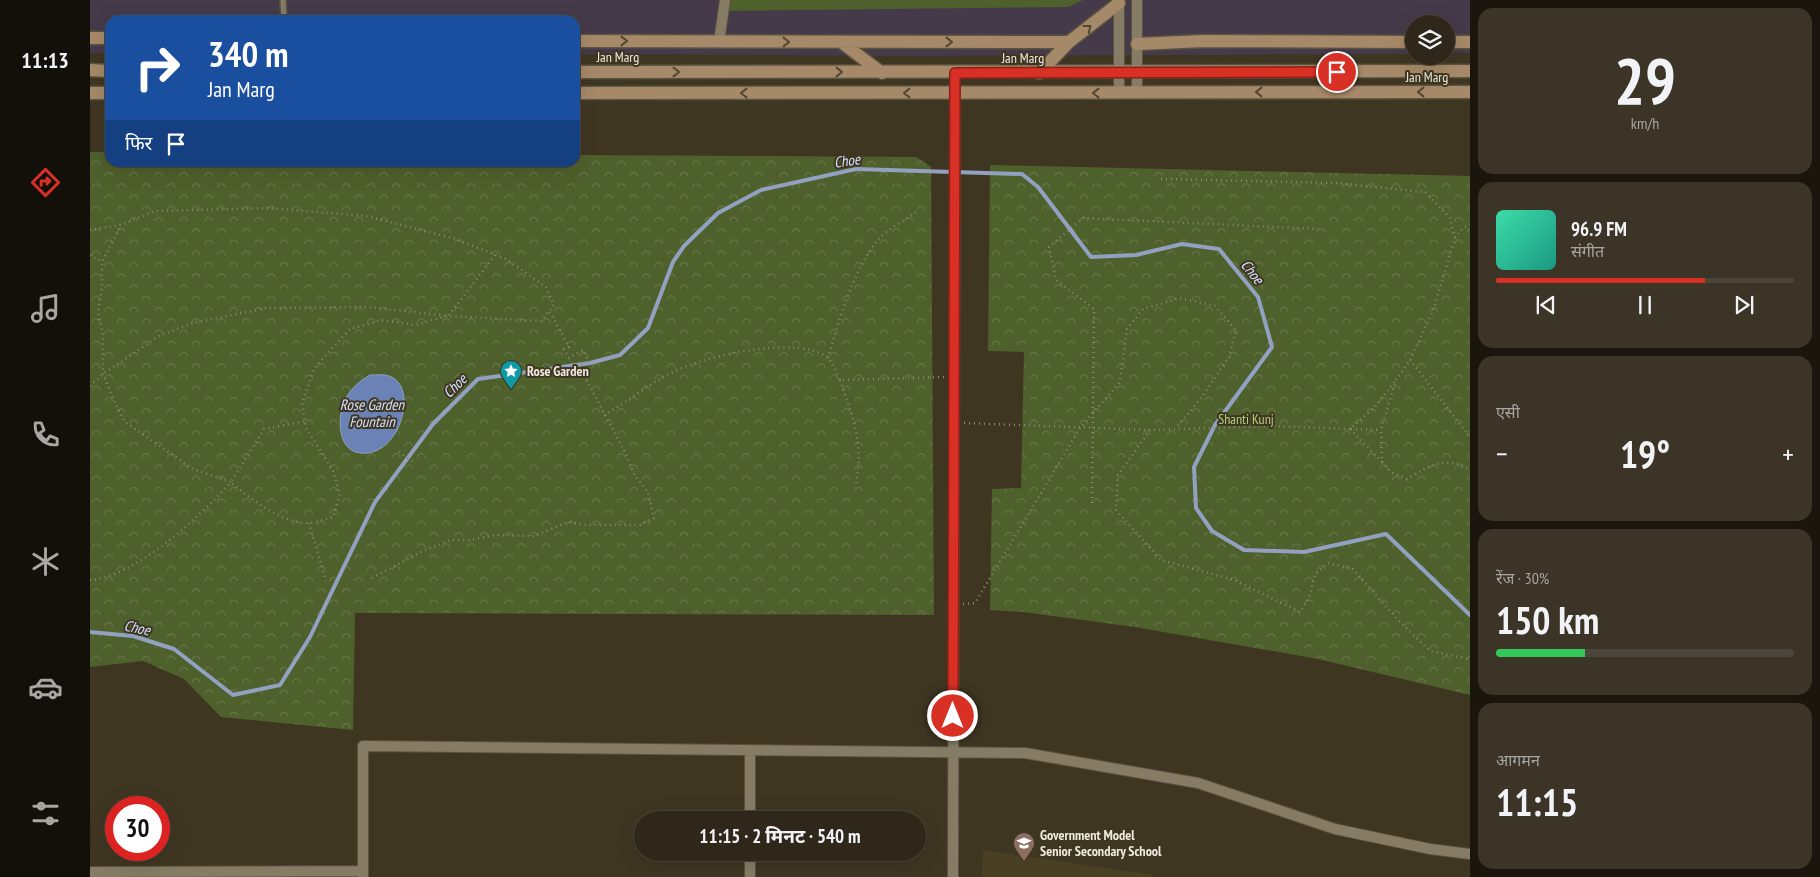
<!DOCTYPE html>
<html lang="hi">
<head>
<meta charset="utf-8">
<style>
	:root { --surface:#2f281a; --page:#3b3427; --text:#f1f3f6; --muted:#a7a6a2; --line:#4a4439; --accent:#d93025 }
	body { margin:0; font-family:"PT Sans Narrow","Noto Sans Devanagari",sans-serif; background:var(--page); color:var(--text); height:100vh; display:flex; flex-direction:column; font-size:19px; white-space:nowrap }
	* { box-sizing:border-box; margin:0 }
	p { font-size:16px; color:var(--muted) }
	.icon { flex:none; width:28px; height:28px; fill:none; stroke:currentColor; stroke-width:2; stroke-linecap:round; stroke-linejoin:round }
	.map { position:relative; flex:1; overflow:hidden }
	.panel { display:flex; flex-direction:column; gap:8px; padding:8px; background:#1a160e; width:350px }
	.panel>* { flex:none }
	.guide { position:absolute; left:15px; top:15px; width:475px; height:152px; border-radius:15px; box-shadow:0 5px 20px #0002,0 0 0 1px var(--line); background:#1a4fa0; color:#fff; overflow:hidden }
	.tools { position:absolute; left:1315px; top:15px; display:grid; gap:10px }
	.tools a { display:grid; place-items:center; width:50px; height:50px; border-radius:50%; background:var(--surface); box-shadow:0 5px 20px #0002,0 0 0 1px var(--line); font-size:25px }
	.speed { position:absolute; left:15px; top:796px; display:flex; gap:10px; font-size:25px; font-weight:700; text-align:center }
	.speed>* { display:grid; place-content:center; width:65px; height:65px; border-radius:50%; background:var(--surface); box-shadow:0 5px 20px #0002,0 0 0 1px var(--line); line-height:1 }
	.speed .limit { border:8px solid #d22; background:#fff; color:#111 }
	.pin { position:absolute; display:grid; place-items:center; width:42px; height:42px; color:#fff; margin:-21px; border:2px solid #fff; border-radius:50%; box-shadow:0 1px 5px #0007 }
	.me { position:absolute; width:55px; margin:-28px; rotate:0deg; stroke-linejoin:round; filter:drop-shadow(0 0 4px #0008) }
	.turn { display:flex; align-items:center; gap:18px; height:105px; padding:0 20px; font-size:22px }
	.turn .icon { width:65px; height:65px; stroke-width:2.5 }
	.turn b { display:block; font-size:35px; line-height:42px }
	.then { display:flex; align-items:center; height:48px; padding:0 20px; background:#0003; gap:10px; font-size:19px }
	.big { font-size:38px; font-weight:700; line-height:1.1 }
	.panel .widget { flex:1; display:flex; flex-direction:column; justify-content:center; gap:8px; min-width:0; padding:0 18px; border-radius:15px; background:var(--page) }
	.panel .dial { align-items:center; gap:0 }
	.dial b { font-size:65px; line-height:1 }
	.song { display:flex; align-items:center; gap:15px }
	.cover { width:60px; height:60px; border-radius:8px; background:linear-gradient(135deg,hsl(160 70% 55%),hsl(170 70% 35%)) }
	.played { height:5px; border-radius:2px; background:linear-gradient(90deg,var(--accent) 70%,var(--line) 70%) }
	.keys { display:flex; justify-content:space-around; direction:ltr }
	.heat { display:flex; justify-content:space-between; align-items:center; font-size:28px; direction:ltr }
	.charge { height:8px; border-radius:4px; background:linear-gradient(90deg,#34c759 30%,var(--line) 0) }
	.trip { position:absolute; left:544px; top:811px; width:292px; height:50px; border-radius:25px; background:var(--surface); box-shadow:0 5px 20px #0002,0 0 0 1px var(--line); font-weight:700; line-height:50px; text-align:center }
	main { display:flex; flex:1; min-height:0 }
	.menu { display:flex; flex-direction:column; width:90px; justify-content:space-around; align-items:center; background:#13100a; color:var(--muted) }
	.menu .icon { width:35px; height:35px }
	.menu .active { color:var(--accent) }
	.menu b { font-size:22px; color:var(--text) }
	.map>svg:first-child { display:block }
	.commercial { fill:#453a4a }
	.built { fill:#4b3f23 }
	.grass { fill:#4e602b }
	.forest { fill:url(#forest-crowns) }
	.water { fill:#6a82b5; stroke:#92a1c1 }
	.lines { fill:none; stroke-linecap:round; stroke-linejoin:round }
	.stream { stroke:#92a1c1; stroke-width:4 }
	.lane-casing { stroke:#5a5340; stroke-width:8 }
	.street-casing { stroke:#5a5340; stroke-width:12 }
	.secondary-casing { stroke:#5a5340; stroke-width:15 }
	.path { stroke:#8e8776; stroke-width:2.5; stroke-dasharray:1 4; stroke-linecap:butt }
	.lane { stroke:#867c65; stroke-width:5 }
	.street { stroke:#867c65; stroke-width:10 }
	.secondary { stroke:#a68968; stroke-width:12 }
	.oneway { stroke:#544730 }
	.route-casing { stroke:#8d1f18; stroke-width:12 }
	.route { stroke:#d93025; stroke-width:9 }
	.labels { text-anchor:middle; stroke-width:4; stroke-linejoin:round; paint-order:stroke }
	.street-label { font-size:14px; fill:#efeadd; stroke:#3f3622 }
	.poi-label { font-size:14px; font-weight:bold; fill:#efeadd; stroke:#3f3622; text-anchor:start }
	.park-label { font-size:14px; fill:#b2d07d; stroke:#3f3622 }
	.water-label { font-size:15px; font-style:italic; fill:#d1e0ff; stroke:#3f3622 }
</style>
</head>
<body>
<main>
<nav class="menu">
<b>11:13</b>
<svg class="icon active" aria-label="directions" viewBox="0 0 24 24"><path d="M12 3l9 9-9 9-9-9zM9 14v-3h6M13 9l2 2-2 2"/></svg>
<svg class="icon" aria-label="music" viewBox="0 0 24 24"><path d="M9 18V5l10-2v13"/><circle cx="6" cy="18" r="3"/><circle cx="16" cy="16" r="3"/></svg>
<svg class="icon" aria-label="phone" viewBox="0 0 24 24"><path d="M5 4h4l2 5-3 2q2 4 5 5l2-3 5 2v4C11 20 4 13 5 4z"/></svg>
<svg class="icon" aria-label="climate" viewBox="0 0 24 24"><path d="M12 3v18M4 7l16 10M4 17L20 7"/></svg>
<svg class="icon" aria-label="car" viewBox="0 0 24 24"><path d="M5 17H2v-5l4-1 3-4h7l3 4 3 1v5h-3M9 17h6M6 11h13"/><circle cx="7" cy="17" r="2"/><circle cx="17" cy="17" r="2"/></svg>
<svg class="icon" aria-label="filters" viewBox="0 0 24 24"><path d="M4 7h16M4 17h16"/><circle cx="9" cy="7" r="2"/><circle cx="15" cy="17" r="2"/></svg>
</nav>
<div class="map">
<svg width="1380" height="877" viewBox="0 0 1380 877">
	<defs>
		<pattern id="forest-crowns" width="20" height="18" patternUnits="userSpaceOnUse" patternTransform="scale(1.25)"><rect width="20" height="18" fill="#4e602b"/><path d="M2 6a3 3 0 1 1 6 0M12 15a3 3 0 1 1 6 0" fill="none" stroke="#687749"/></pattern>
	</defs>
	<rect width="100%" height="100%" fill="#3f3622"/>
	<!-- commercial -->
	<path class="commercial" d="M0,0h1380v53h-24v-29h-32v30l-490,2 -349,-2v-34h-465v33h-20z"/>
	<!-- built -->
	<path class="built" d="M893,850l165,24 9,3h-175z"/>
	<!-- grass -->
	<path class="grass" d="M635,0h358l-15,7 -343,4z"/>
	<!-- forest -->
	<path class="forest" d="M0,152h20v10h465v-7l341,2 15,10 3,448 -579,-2 -2,117 -132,-13 -37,-38 -41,-18 -53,6z
		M900,165l480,11v519l-152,-36 -183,-32 -112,-15 -33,-2 2,-121 29,-1 3,-136 -36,-1z"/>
	<!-- water -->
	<path class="water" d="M280,375c6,0 13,-1 19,1 31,10 11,82 -29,77 -24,-3 -23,-39 -14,-55 6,-11 14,-17 24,-23z"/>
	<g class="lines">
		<!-- stream -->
		<path class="stream" d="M0,632l43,4 41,13 59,46 47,-10 30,-48 65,-135 58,-78 45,-45 112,-16 30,-8 28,-27 25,-66 11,-16 34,-33 43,-23 95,-21 166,5 16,13 53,70 45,-2 46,-11 37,5 39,48 14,50 -57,78 -21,42 2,41 16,23 32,19 60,2 82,-18 84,81"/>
		<!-- lane casing -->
		<g class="lane-casing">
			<path id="lane" d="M193,0l1,20"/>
		</g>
		<!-- street casing -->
		<g class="street-casing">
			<path id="street" d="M629,42l6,-42
				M1029,93v-93
				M1047,93v-93
				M660,820v-69
				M0,872l273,-1
				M273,877v-131l662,7 173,30 137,46 95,20 40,5
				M660,877v-25
				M863,877l2,-804"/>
		</g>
		<!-- secondary casing -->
		<g class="secondary-casing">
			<path id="secondary" d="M0,38h20
				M485,41l494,1
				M751,42l41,31
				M1356,42h24
				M1047,44l67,-3 210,1
				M0,70l20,1
				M485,72l895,-1
				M949,73l30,-31 50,-39
				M0,93h20
				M485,93l895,-1"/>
		</g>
		<!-- path -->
		<path class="path" d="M1071,179l174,4 90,9 25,26 5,20
			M0,230l31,-5 34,-14 113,-3 98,8 87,22 53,21 40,28 8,18 -13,16 -93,-5 -33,9 -33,-5 -32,9 -35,38 -13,36 4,25 27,43 7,23 -7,23c-7,2 -15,5 -23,6 -26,2 -61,-25 -79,-41l33,-53 41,-8
			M0,255l12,7
			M738,358c10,-35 26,-90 50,-118 10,-12 28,-20 41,-30
			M1320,360l60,77
			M750,380c13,38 25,66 15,107
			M0,386l13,-12 56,-38 34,-13 73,-15 102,-1 80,9 48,-62
			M514,415c21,-12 40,-27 61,-39 32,-19 130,-42 162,-19 5,4 10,17 13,23l104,-3
			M874,423l186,7 121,-4 79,3 24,-21 22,-28
			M1260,429l32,33 -1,-32 15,-50 14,-20 23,-49 22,-73 8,-10 7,-3
			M1261,429l30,1
			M1060,430l-32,45 -2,35 45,50 73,20 66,32 9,-14 6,-24 13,-11 25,6 44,50 33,32 40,8
			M309,452l16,11
			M1292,462l9,10 16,7c23,-14 38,-23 63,-10
			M1002,503l2,-194 -38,-29 -7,-33 34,-29 235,11
			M219,523l17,58
			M282,578l51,-27 28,-11h19l25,-5 39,1 34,-14 19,3h53l14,-7 -6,-26 -13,-16 -10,-24 -46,-86 9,-5 -5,-11 -14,8 -5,-9 5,-2 -19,-35
			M0,580c48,-4 110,-64 141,-98l-38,-13 -68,-47 -9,-17 -13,-31v-39l-5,-24 4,-24v-25l19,-37
			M873,604l12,-1 105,-175 40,-46 7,-53 16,-20 37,-11 35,8 21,24 -7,27 -27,40 -25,30"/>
		<!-- lane -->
		<use href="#lane" class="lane"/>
		<!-- street -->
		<use href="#street" class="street"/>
		<!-- secondary -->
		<use href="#secondary" class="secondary"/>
	</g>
	<!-- one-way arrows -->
	<defs><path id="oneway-chevron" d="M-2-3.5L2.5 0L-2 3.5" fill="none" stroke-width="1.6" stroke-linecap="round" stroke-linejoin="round" transform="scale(1.25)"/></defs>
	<g class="oneway">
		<use href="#oneway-chevron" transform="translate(998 28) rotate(-38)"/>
		<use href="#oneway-chevron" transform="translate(534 41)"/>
		<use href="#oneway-chevron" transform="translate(696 42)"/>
		<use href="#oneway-chevron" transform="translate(859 42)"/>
		<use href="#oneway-chevron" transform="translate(586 72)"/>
		<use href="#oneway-chevron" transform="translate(749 72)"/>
		<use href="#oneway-chevron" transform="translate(1169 92) rotate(180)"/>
		<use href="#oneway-chevron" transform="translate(1331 92) rotate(180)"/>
		<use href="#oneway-chevron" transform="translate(654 93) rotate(180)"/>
		<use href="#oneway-chevron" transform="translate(817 93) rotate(180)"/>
		<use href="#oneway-chevron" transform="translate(1006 93) rotate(-180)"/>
	</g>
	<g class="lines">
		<!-- route casing -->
		<g class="route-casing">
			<path id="route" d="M863,716l2,-643 382,-1"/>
		</g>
		<!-- route -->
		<use href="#route" class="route"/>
	</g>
	<!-- icons -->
	<defs>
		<g id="sight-pin" transform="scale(1.125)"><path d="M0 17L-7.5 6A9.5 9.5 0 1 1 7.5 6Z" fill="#0f9aa8" stroke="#3f3622"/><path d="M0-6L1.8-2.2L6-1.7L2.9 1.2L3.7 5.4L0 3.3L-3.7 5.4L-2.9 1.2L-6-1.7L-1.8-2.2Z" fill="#fff"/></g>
		<g id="school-pin" transform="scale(1.125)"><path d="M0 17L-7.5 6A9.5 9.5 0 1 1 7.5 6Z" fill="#8d6e63" stroke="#3f3622"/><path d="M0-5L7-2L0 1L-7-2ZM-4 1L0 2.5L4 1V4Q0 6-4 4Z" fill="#fff"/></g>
	</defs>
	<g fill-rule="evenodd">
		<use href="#sight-pin" x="421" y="371"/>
		<use href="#school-pin" x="934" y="843"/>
	</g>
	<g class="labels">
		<!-- street labels -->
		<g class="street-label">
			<text x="528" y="62">Jan Marg</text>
			<text x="933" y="63">Jan Marg</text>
			<text x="1337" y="82">Jan Marg</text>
		</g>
		<!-- poi labels -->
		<g class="poi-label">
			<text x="437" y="376">Rose Garden</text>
			<text x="950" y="840">Government Model<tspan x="950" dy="16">Senior Secondary School</tspan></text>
		</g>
		<!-- park labels -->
		<g class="park-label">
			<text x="1156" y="424">Shanti Kunj</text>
		</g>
		<!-- water labels -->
		<g class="water-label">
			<text transform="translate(757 161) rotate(-8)" y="5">Choe</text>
			<text transform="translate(1162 272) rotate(51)" y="5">Choe</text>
			<text transform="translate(365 386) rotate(-45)" y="5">Choe</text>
			<text x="282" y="410">Rose Garden<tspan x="282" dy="17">Fountain</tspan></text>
			<text transform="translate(47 628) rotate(12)" y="5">Choe</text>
		</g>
	</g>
</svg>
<div class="tools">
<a><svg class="icon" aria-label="layers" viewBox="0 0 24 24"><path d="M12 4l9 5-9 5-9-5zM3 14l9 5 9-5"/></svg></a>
</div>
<div class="speed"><div class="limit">30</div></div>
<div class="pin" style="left:1247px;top:72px;background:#d93025"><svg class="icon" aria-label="arrive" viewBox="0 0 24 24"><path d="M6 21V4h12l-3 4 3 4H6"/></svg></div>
<svg class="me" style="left:863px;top:716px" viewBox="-20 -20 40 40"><circle r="17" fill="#d93025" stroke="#fff" stroke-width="3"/><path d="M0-11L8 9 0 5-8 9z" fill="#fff"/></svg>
<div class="trip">11:15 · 2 मिनट · 540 m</div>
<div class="guide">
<div class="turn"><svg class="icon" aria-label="right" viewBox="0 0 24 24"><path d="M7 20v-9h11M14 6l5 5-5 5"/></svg><div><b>340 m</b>Jan Marg</div></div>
<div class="then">फिर<svg class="icon" aria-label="arrive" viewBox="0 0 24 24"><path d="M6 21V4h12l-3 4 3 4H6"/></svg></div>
</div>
</div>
<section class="panel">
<div class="widget dial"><b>29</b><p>km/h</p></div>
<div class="widget">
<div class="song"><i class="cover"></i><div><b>96.9 FM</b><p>संगीत</p></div></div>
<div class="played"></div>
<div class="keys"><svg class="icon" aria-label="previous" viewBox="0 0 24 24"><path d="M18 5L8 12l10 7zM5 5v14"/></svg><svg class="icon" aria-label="pause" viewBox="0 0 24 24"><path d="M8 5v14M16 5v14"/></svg><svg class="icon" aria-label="next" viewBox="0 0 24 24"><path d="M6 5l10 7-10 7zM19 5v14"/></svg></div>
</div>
<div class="widget"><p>एसी</p>
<div class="heat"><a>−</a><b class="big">19°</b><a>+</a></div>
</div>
<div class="widget"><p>रेंज · 30%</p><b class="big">150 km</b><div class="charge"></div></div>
<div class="widget"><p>आगमन</p><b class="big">11:15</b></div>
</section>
</main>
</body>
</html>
